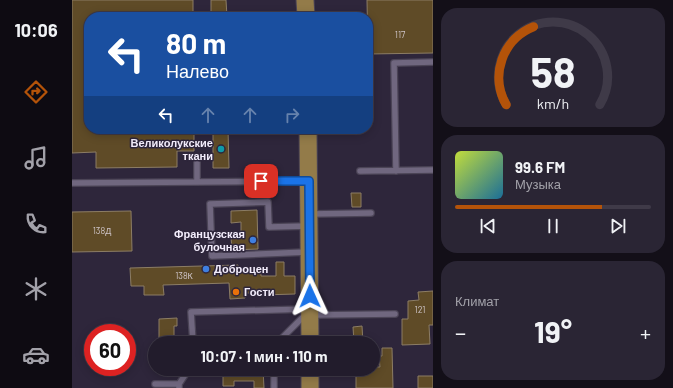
<!DOCTYPE html>
<html lang="ru">
<head>
<meta charset="utf-8">
<style>
	:root { --surface:#221c2c; --page:#2a2534; --text:#f1f3f6; --muted:#a2a1a9; --line:#3f3a48; --accent:#b45309 }
	body { margin:0; font-family:Barlow,sans-serif; background:var(--page); color:var(--text); height:100vh; display:flex; flex-direction:column; font-size:15px; white-space:nowrap }
	* { box-sizing:border-box; margin:0 }
	p { font-size:13px; color:var(--muted) }
	.icon { flex:none; width:22px; height:22px; fill:none; stroke:currentColor; stroke-width:2; stroke-linecap:round; stroke-linejoin:round }
	.map { position:relative; flex:1; overflow:hidden }
	.details { display:flex; flex-direction:column; gap:8px; padding:8px; background:#130f18; width:240px }
	.details>* { flex:none }
	.hud { position:absolute; left:12px; top:12px; width:289px; height:122px; border-radius:16px; box-shadow:0 2px 10px #0003,0 0 0 1px var(--line); background:#1a4fa0; color:#fff; overflow:hidden }
	.speed { position:absolute; left:12px; top:324px; display:flex; gap:8px; font-size:20px; font-weight:700; text-align:center }
	.speed>* { display:grid; place-content:center; width:52px; height:52px; border-radius:50%; background:var(--surface); box-shadow:0 2px 10px #0003,0 0 0 1px var(--line); line-height:1 }
	.speed .limit { border:6px solid #d22; background:#fff; color:#111 }
	.pin { position:absolute; display:grid; place-items:center; width:34px; height:34px; color:#fff; margin:-17px; border-radius:8px; box-shadow:0 2px 6px #0006 }
	.me { position:absolute; width:44px; margin:-22px; rotate:359deg; stroke-linejoin:round; filter:drop-shadow(0 0 3px #0008) }
	.turn { display:flex; align-items:center; gap:14px; height:84px; padding:0 16px; font-size:18px }
	.turn .icon { width:52px; height:52px; stroke-width:2.5 }
	.turn b { display:block; font-size:28px; line-height:34px }
	.lanes { display:flex; align-items:center; height:38px; padding:0 16px; background:#0003; justify-content:center; gap:20px; direction:ltr }
	.lanes .off { opacity:.35 }
	.big { font-size:30px; font-weight:700; line-height:1.1 }
	.details .widget { flex:1; display:flex; flex-direction:column; justify-content:center; gap:6px; min-width:0; padding:0 14px; border-radius:16px; background:var(--page) }
	.details .dial { align-items:center; gap:0 }
	.dial svg { height:104px; overflow:visible; fill:none; stroke:var(--line); stroke-width:7; stroke-linecap:round; text-anchor:middle }
	.dial text { fill:var(--text); stroke:none }
	.song { display:flex; align-items:center; gap:12px }
	.cover { width:48px; height:48px; border-radius:6px; background:linear-gradient(135deg,hsl(70 70% 55%),hsl(200 70% 35%)) }
	.played { height:4px; border-radius:2px; background:linear-gradient(90deg,var(--accent) 75%,var(--line) 75%) }
	.keys { display:flex; justify-content:space-around; direction:ltr }
	.heat { display:flex; justify-content:space-between; align-items:center; font-size:22px; direction:ltr }
	.trip { position:absolute; left:76px; top:336px; width:232px; height:40px; border-radius:20px; background:var(--surface); box-shadow:0 2px 10px #0003,0 0 0 1px var(--line); font-weight:700; line-height:40px; text-align:center }
	main { display:flex; flex:1; min-height:0 }
	.menu { display:flex; flex-direction:column; width:72px; justify-content:space-around; align-items:center; background:#0e0b12; color:var(--muted) }
	.menu .icon { width:28px; height:28px }
	.menu .active { color:var(--accent) }
	.menu b { font-size:18px; color:var(--text) }
	.map>svg:first-child { display:block }
	.building { fill:#5f4b27; stroke:#8c7d65 }
	.lines { fill:none; stroke-linecap:round; stroke-linejoin:round }
	.lane-casing { stroke:#4b4456; stroke-width:8 }
	.primary-casing { stroke:#4b4456; stroke-width:19 }
	.lane { stroke:#70677f; stroke-width:5.5 }
	.primary { stroke:#937b49; stroke-width:17 }
	.route-casing { stroke:#114b97; stroke-width:10 }
	.route { stroke:#1a73e8; stroke-width:7 }
	.culture-dot { fill:#0f9aa8; stroke:#2e263b; stroke-width:1.5 }
	.shop-dot { fill:#3f7fe0; stroke:#2e263b; stroke-width:1.5 }
	.food-dot { fill:#e8710a; stroke:#2e263b; stroke-width:1.5 }
	.labels { text-anchor:middle; stroke-width:3; stroke-linejoin:round; paint-order:stroke }
	.number-label { font-size:9px; fill:#cec4c7 }
	.poi-label { font-size:11px; font-weight:bold; fill:#f3edfc; stroke:#2e263b; text-anchor:end }
</style>
</head>
<body>
<main>
<nav class="menu">
<b>10:06</b>
<svg class="icon active" aria-label="directions" viewBox="0 0 24 24"><path d="M12 3l9 9-9 9-9-9zM9 14v-3h6M13 9l2 2-2 2"/></svg>
<svg class="icon" aria-label="music" viewBox="0 0 24 24"><path d="M9 18V5l10-2v13"/><circle cx="6" cy="18" r="3"/><circle cx="16" cy="16" r="3"/></svg>
<svg class="icon" aria-label="phone" viewBox="0 0 24 24"><path d="M5 4h4l2 5-3 2q2 4 5 5l2-3 5 2v4C11 20 4 13 5 4z"/></svg>
<svg class="icon" aria-label="climate" viewBox="0 0 24 24"><path d="M12 3v18M4 7l16 10M4 17L20 7"/></svg>
<svg class="icon" aria-label="car" viewBox="0 0 24 24"><path d="M5 17H2v-5l4-1 3-4h7l3 4 3 1v5h-3M9 17h6M6 11h13"/><circle cx="7" cy="17" r="2"/><circle cx="17" cy="17" r="2"/></svg>
</nav>
<div class="map">
<svg width="361" height="388" viewBox="0 0 361 388">
	<rect width="100%" height="100%" fill="#2e263b"/>
	<!-- building -->
	<path class="building" d="M0,0h121v17h-104v112h105v22h-17v16l-81,1v-16l-24,1z
		M139,0h15l1,17h-16z
		M295,0h66v53l-65,1z
		M141,129h15l1,39h-16z
		M279,193h10v14h-9z
		M185,210l1,39 -26,1 -1,-13h10v-15l-10,1v-12z
		M59,211l1,40 -60,1v-40z
		M204,262h8v14h11v18l-34,1v-2h-16v5l-15,1 -1,-16 -66,2 1,10h-20v-9h-13l-1,-18 108,-3v5h23v6h15z
		M361,291v34h-4l1,19 -28,1v-26h6v-18l11,-1 -1,-8z
		M105,318v8h-3v17h-15v-24z
		M290,326l1,17h-9l-1,-16z
		M310,348h10l1,40h-37v-19h17v-2h7l-1,-11h3z
		M151,369h11v4h19v-4h10l1,19h-10v-7h-20v5h-11z
		M346,376h15v12h-15z"/>
	<g class="lines">
		<!-- lane casing -->
		<g class="lane-casing">
			<path id="lane" d="M125,162v20
				M288,171l73,-1
				M324,171l-2,-108 39,-1
				M0,183l234,-2
				M238,214l61,-1
				M235,252l-95,4 -2,-52 58,-2 1,25 39,-1
				M241,315l82,-1
				M121,343l-2,-31 117,-3
				M205,343l29,-29
				M202,369v19
				M83,384h24
				M107,388v-4l10,-15"/>
		</g>
		<!-- primary casing -->
		<g class="primary-casing">
			<path id="primary" d="M233,0l1,17
				M236,129l2,214
				M238,388v-19"/>
		</g>
		<!-- lane -->
		<use href="#lane" class="lane"/>
		<!-- primary -->
		<use href="#primary" class="primary"/>
	</g>
	<g class="lines">
		<!-- route casing -->
		<g class="route-casing">
			<path id="route" d="M189,181h48l1,115"/>
		</g>
		<!-- route -->
		<use href="#route" class="route"/>
	</g>
	<!-- markers -->
	<circle class="culture-dot" cx="149" cy="149" r="4"/>
	<g class="shop-dot">
		<circle cx="181" cy="240" r="4"/>
		<circle cx="134" cy="269" r="4"/>
	</g>
	<circle class="food-dot" cx="164" cy="292" r="4"/>
	<g class="labels">
		<!-- number labels -->
		<g class="number-label">
			<text x="328" y="38">117</text>
			<text x="30" y="234">138Д</text>
			<text x="112" y="279">138К</text>
			<text x="348" y="313">121</text>
		</g>
		<!-- poi labels -->
		<g class="poi-label">
			<text x="141" y="147">Великолукские<tspan x="141" dy="13">ткани</tspan></text>
			<text x="173" y="238">Французская<tspan x="173" dy="13">булочная</tspan></text>
			<text x="142" y="273" text-anchor="start">Доброцен</text>
			<text x="172" y="296" text-anchor="start">Гости</text>
		</g>
	</g>
</svg>
<div class="speed"><div class="limit">60</div></div>
<div class="pin" style="left:189px;top:181px;background:#d93025"><svg class="icon" aria-label="arrive" viewBox="0 0 24 24"><path d="M6 21V4h12l-3 4 3 4H6"/></svg></div>
<svg class="me" style="left:238px;top:296px" viewBox="-20 -20 40 40"><path d="M0-17L14 15 0 8-14 15z" fill="#1a73e8" stroke="#fff" stroke-width="4"/></svg>
<div class="trip">10:07 · 1 мин · 110 m</div>
<div class="hud">
<div class="turn"><svg class="icon" aria-label="left" viewBox="0 0 24 24"><path d="M17 20v-9H6M10 6l-5 5 5 5"/></svg><div><b>80 m</b>Налево</div></div>
<div class="lanes"><svg class="icon" aria-label="left" viewBox="0 0 24 24"><path d="M17 20v-9H6M10 6l-5 5 5 5"/></svg><svg class="icon off" aria-label="ahead" viewBox="0 0 24 24"><path d="M12 20V5M6 11l6-6 6 6"/></svg><svg class="icon off" aria-label="ahead" viewBox="0 0 24 24"><path d="M12 20V5M6 11l6-6 6 6"/></svg><svg class="icon off" aria-label="right" viewBox="0 0 24 24"><path d="M7 20v-9h11M14 6l5 5-5 5"/></svg></div>
</div>
</div>
<section class="details">
<div class="widget dial"><svg viewBox="0 0 100 80">
<path d="M14 69A42 42 0 1 1 86 69"/>
<path d="M14 69A42 42 0 0 1 35 9" stroke="#b45309"/>
<text x="50" y="56" font-size="32" font-weight="700">58</text>
<text x="50" y="72" font-size="11">km/h</text>
</svg></div>
<div class="widget">
<div class="song"><i class="cover"></i><div><b>99.6 FM</b><p>Музыка</p></div></div>
<div class="played"></div>
<div class="keys"><svg class="icon" aria-label="previous" viewBox="0 0 24 24"><path d="M18 5L8 12l10 7zM5 5v14"/></svg><svg class="icon" aria-label="pause" viewBox="0 0 24 24"><path d="M8 5v14M16 5v14"/></svg><svg class="icon" aria-label="next" viewBox="0 0 24 24"><path d="M6 5l10 7-10 7zM19 5v14"/></svg></div>
</div>
<div class="widget"><p>Климат</p>
<div class="heat"><a>−</a><b class="big">19°</b><a>+</a></div>
</div>
</section>
</main>
</body>
</html>
